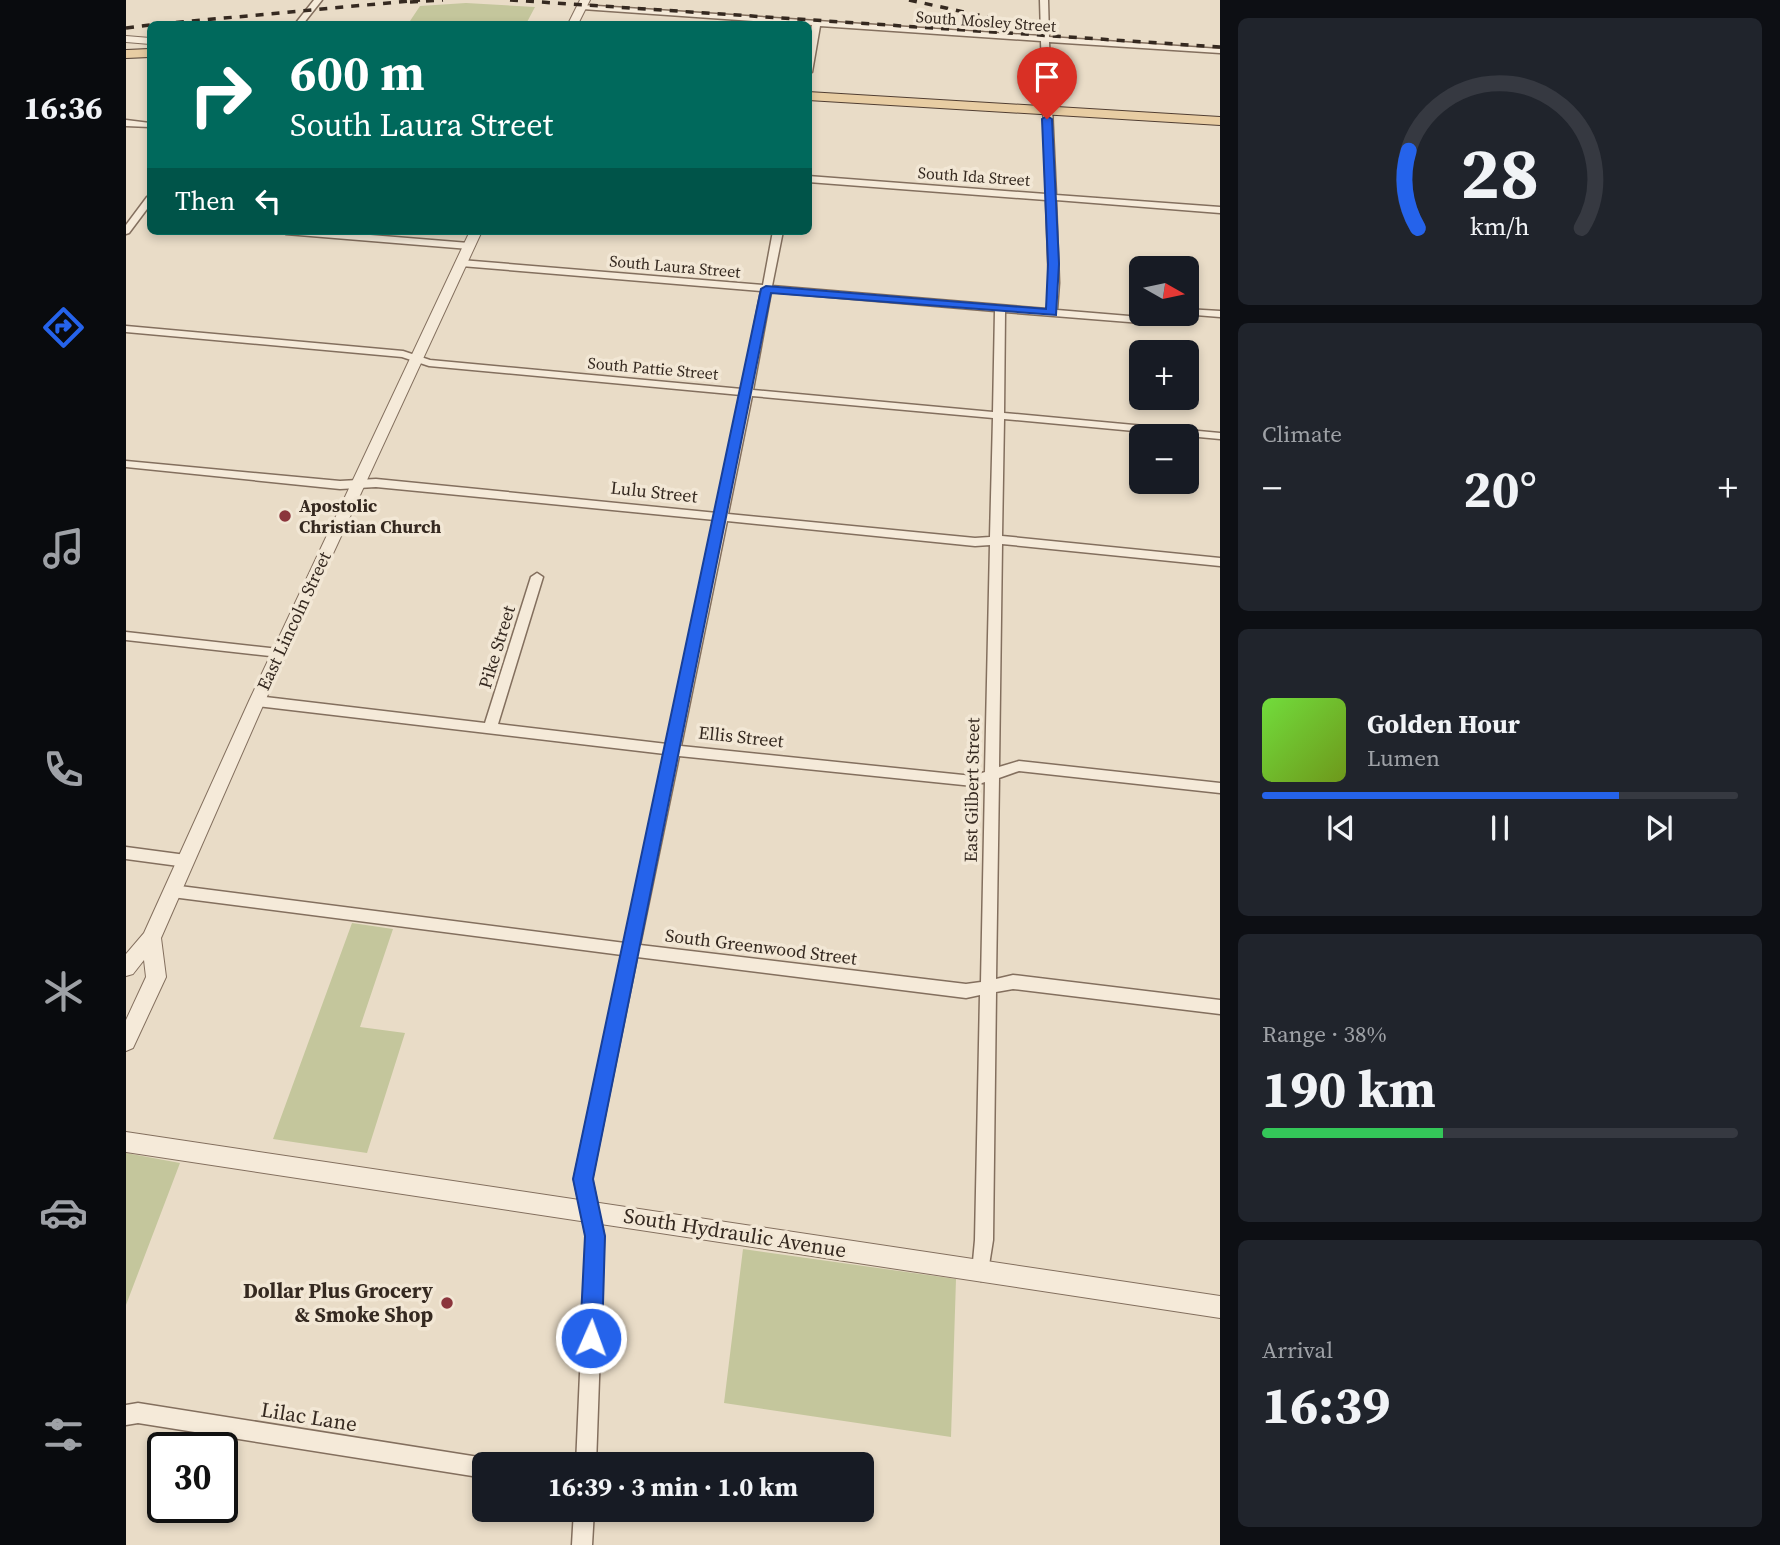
<!DOCTYPE html>
<html lang="en">
<head>
<meta charset="utf-8">
<style>
	:root { --surface:#171b24; --page:#20242c; --text:#f1f3f6; --muted:#9ea1a6; --line:#363941; --accent:#2563eb }
	body { margin:0; font-family:"Source Serif 4",serif; background:var(--page); color:var(--text); height:100vh; display:flex; flex-direction:column; font-size:26px; white-space:nowrap }
	* { box-sizing:border-box; margin:0 }
	p { font-size:23px; color:var(--muted) }
	.icon { flex:none; width:38px; height:38px; fill:none; stroke:currentColor; stroke-width:2; stroke-linecap:round; stroke-linejoin:round }
	.map { position:relative; flex:1; overflow:hidden }
	.panel { display:flex; flex-direction:column; gap:18px; padding:18px; background:#0d0f14; width:560px }
	.panel>* { flex:none }
	.guide { position:absolute; left:21px; top:21px; width:665px; height:214px; border-radius:10px; box-shadow:0 4px 10px #0003; background:#00695c; color:#fff; overflow:hidden }
	.needle { width:46px; rotate:99deg }
	.tools { position:absolute; left:1003px; top:256px; display:grid; gap:14px }
	.tools a { display:grid; place-items:center; width:70px; height:70px; border-radius:10px; background:var(--surface); box-shadow:0 4px 10px #0003; font-size:35px }
	.speed { position:absolute; left:21px; top:1432px; display:flex; gap:14px; font-size:35px; font-weight:700; text-align:center }
	.speed>* { display:grid; place-content:center; width:91px; height:91px; border-radius:50%; background:var(--surface); box-shadow:0 4px 10px #0003; line-height:1 }
	.speed .limit { border:4px solid #111; border-radius:10px; background:#fff; color:#111 }
	.pin { position:absolute; display:grid; place-items:center; width:60px; height:60px; color:#fff; margin:-72px -30px; border-radius:50% 50% 50% 0; rotate:-45deg; box-shadow:0 0 7px #0007 }
	.pin .icon { rotate:45deg }
	.me { position:absolute; width:77px; margin:-38px; rotate:2deg; stroke-linejoin:round; filter:drop-shadow(0 0 5px #0008) }
	.turn { display:flex; align-items:center; gap:24px; height:147px; padding:0 28px; font-size:32px }
	.turn .icon { width:91px; height:91px; stroke-width:2.5 }
	.turn b { display:block; font-size:49px; line-height:60px }
	.then { display:flex; align-items:center; height:66px; padding:0 28px; background:#0003; gap:14px; font-size:26px }
	.big { font-size:52px; font-weight:700; line-height:1.1 }
	.panel .widget { flex:1; display:flex; flex-direction:column; justify-content:center; gap:10px; min-width:0; padding:0 24px; border-radius:10px; background:var(--page) }
	.panel .dial { align-items:center; gap:0 }
	.dial svg { height:182px; overflow:visible; fill:none; stroke:var(--line); stroke-width:7; stroke-linecap:round; text-anchor:middle }
	.dial text { fill:var(--text); stroke:none }
	.song { display:flex; align-items:center; gap:21px }
	.cover { width:84px; height:84px; border-radius:10px; background:linear-gradient(135deg,hsl(100 70% 55%),hsl(80 70% 35%)) }
	.played { height:7px; border-radius:4px; background:linear-gradient(90deg,var(--accent) 75%,var(--line) 75%) }
	.keys { display:flex; justify-content:space-around; direction:ltr }
	.heat { display:flex; justify-content:space-between; align-items:center; font-size:38px; direction:ltr }
	.charge { height:10px; border-radius:5px; background:linear-gradient(90deg,#34c759 38%,var(--line) 0) }
	.trip { position:absolute; left:346px; top:1452px; width:402px; height:70px; border-radius:10px; background:var(--surface); box-shadow:0 4px 10px #0003; font-weight:700; line-height:70px; text-align:center }
	main { display:flex; flex:1; min-height:0 }
	.tabs { display:flex; flex-direction:column; width:126px; justify-content:space-around; align-items:center; background:#090b0e; color:var(--muted) }
	.tabs .icon { width:49px; height:49px }
	.tabs .active { color:var(--accent) }
	.tabs b { font-size:32px; color:var(--text) }
	.map>svg:first-child { display:block }
	.green { fill:#c4c69c }
	.lines { fill:none; stroke-linecap:round; stroke-linejoin:round }
	.minor-casing { stroke:#836f5e; stroke-width:3 }
	.tertiary-casing { stroke:#836f5e; stroke-width:2 }
	.primary-casing { stroke:#513e32; stroke-width:2 }
	.minor { fill:#f5ead9; fill-rule:evenodd }
	.tertiary { fill:#f5ead9; fill-rule:evenodd }
	.primary { fill:#e8cda3; fill-rule:evenodd }
	.rail { stroke:#352920; stroke-width:3.5; stroke-dasharray:8 8; stroke-linecap:butt }
	.route { fill:#2563eb; stroke:#184099; stroke-width:2 }
	.poi-dot { fill:#8b353c; stroke:#f2e7d5; stroke-width:2.5 }
	.labels { text-anchor:middle; stroke-width:7; stroke-linejoin:round; paint-order:stroke }
	.far-street-label { font-size:16px; fill:#352920; stroke:#f2e7d5 }
	.street-label { font-size:18px; fill:#352920; stroke:#f2e7d5 }
	.poi-label { font-size:18px; font-weight:bold; fill:#352920; stroke:#f2e7d5; text-anchor:start }
	.near-street-label { font-size:21px; fill:#352920; stroke:#f2e7d5 }
	.near-poi-label { font-size:21px; font-weight:bold; fill:#352920; stroke:#f2e7d5; text-anchor:end }
</style>
</head>
<body>
<main>
<nav class="tabs">
<b>16:36</b>
<svg class="icon active" aria-label="directions" viewBox="0 0 24 24"><path d="M12 3l9 9-9 9-9-9zM9 14v-3h6M13 9l2 2-2 2"/></svg>
<svg class="icon" aria-label="music" viewBox="0 0 24 24"><path d="M9 18V5l10-2v13"/><circle cx="6" cy="18" r="3"/><circle cx="16" cy="16" r="3"/></svg>
<svg class="icon" aria-label="phone" viewBox="0 0 24 24"><path d="M5 4h4l2 5-3 2q2 4 5 5l2-3 5 2v4C11 20 4 13 5 4z"/></svg>
<svg class="icon" aria-label="climate" viewBox="0 0 24 24"><path d="M12 3v18M4 7l16 10M4 17L20 7"/></svg>
<svg class="icon" aria-label="car" viewBox="0 0 24 24"><path d="M5 17H2v-5l4-1 3-4h7l3 4 3 1v5h-3M9 17h6M6 11h13"/><circle cx="7" cy="17" r="2"/><circle cx="17" cy="17" r="2"/></svg>
<svg class="icon" aria-label="filters" viewBox="0 0 24 24"><path d="M4 7h16M4 17h16"/><circle cx="9" cy="7" r="2"/><circle cx="15" cy="17" r="2"/></svg>
</nav>
<div class="map">
<svg width="1094" height="1545" viewBox="0 0 1094 1545">
	<rect width="100%" height="100%" fill="#e9dcc7"/>
	<!-- green -->
	<path class="green" d="M340,3l69,4 -9,17h-118l12,-18z
		M226,923l41,6 -33,98 45,6 -38,120 -94,-14z
		M0,1153l54,10 -54,142z
		M617,1249l213,30 -5,158 -227,-34z"/>
	<g class="lines">
		<!-- minor casing -->
		<g class="minor-casing">
			<path id="minor" d="M188,0h8l-19,24h-8z
				M914,0h8l1,37 171,12v4l-171,-11 7,153 164,12v6l-164,-13 3,83 -2,27 96,8 15,-5h18v-4l34,2v6l-37,-3 -29,10 -149,-12 -1,101 216,20v6l-216,-20 -2,117 218,22v8l-218,-22 -3,223 20,-6 201,22v10l-201,-22 -20,7 -3,201 17,-4 207,25v14l-207,-25 -17,3 -3,248 -6,38 -6,3 -6,-3 -3,-6 3,-32 5,-245 -14,3 -329,-41 -45,222 12,57 -8,229h-20l10,-229 -12,-57 48,-224 -450,-58 -5,-2 -2,-4 2,-4 5,-2 453,58 40,-189 -408,-48 -7,-5 7,-5 228,27 46,-146 6,-4 6,4 -45,147 169,20 48,-224 -339,-33 -36,2 -214,-22v-6l214,20 36,-2 341,34 24,-118 -312,-29 -27,-9 -276,-25v-6l277,25 27,9 312,29 19,-98 -300,-25 -5,-3 5,-3 302,25 10,-54h10l-11,55 275,23 2,-26 -3,-83 -238,-18v-6l238,18 -5,-153 -221,-15 -8,46 -4,2v-29l4,-20 -230,-16 -4,-2 4,-2 459,31zM645,292l224,19 -2,101 -240,-22zM626,396l241,22 -3,119 -15,1 -247,-24zM601,521l248,25 15,-1 -5,227 -12,4 -292,-30zM553,756l294,30 12,-4 -4,200 -15,2 -326,-39z
				M0,120l24,3v4l-24,-1z
				M24,196v9l-21,28 -3,1v-9l21,-28z
				M155,231h40l148,12 5,3 -5,3 -183,-15z
				M0,632l153,17 7,4 -7,4 -153,-17z
				M0,847l60,8 5,2 2,4 -2,4 -5,2 -60,-8z
				M12,1403l347,55 7,3 2,4h-9v13l-347,-55 -12,2v-20z
				M448,1510h20l-2,35h-20z"/>
		</g>
		<!-- tertiary casing -->
		<g class="tertiary-casing">
			<path id="tertiary" d="M454,0h10l-12,24h-10z
				M0,36l24,2v6l-24,-2z
				M344,231h12l-217,470 -104,237 5,39 -33,71 -7,3v-31l20,-43 -2,-17 -11,14 -7,2v-22l18,-21 105,-232z
				M0,1132l1094,164v22l-1094,-166z"/>
		</g>
		<!-- primary casing -->
		<g class="primary-casing">
			<path id="primary" d="M24,49v8l-24,1v-8z
				M682,92l412,25v8l-412,-25z"/>
		</g>
		<!-- minor -->
		<use href="#minor" class="minor"/>
		<!-- tertiary -->
		<use href="#tertiary" class="tertiary"/>
		<!-- primary -->
		<use href="#primary" class="primary"/>
		<!-- rail -->
		<path class="rail" d="M384,0l710,47
			M783,0l124,27
			M284,2l33,-2
			M34,24l260,-24
			M0,28l24,-3"/>
	</g>
	<!-- route -->
	<path class="route" d="M921,116l5,3 7,145 -3,51 -285,-22 -178,886 12,57 -3,102 -4,7 -7,3 -8,-3 -3,-7 5,-102 -12,-57 188,-890 5,-3 280,23 2,-45 -6,-145z"/>
	<!-- markers -->
	<g class="poi-dot">
		<circle cx="159" cy="516" r="7"/>
		<circle cx="321" cy="1303" r="7"/>
	</g>
	<g class="labels">
		<!-- far-street labels -->
		<g class="far-street-label">
			<text transform="translate(860 21) rotate(4)" y="6">South Mosley Street</text>
			<text transform="translate(848 176) rotate(4)" y="6">South Ida Street</text>
			<text transform="translate(549 266) rotate(5)" y="6">South Laura Street</text>
			<text transform="translate(527 368) rotate(5)" y="6">South Pattie Street</text>
		</g>
		<!-- street labels -->
		<g class="street-label">
			<text transform="translate(528 492) rotate(6)" y="6">Lulu Street</text>
			<text transform="translate(168 621) rotate(-65)" y="6">East Lincoln Street</text>
			<text transform="translate(371 647) rotate(-73)" y="6">Pike Street</text>
			<text transform="translate(615 737) rotate(6)" y="6">Ellis Street</text>
			<text transform="translate(846 790) rotate(-89)" y="6">East Gilbert Street</text>
			<text transform="translate(635 947) rotate(7)" y="6">South Greenwood Street</text>
		</g>
		<!-- poi labels -->
		<g class="poi-label">
			<text x="173" y="512">Apostolic<tspan x="173" dy="21">Christian Church</tspan></text>
		</g>
		<!-- near-street labels -->
		<g class="near-street-label">
			<text transform="translate(609 1233) rotate(9)" y="7">South Hydraulic Avenue</text>
			<text transform="translate(183 1417) rotate(9)" y="7">Lilac Lane</text>
		</g>
		<!-- near-poi labels -->
		<g class="near-poi-label">
			<text x="307" y="1298">Dollar Plus Grocery<tspan x="307" dy="24">&amp; Smoke Shop</tspan></text>
		</g>
	</g>
</svg>
<div class="tools">
<a><svg class="needle" viewBox="-14 -14 28 28"><path d="M0-13l5 13h-10z" fill="#e53935"/><path d="M0 13l5-13h-10z" fill="#9ea1a6"/></svg></a>
<a>+</a>
<a>−</a>
</div>
<div class="speed"><div class="limit">30</div></div>
<div class="pin" style="left:921px;top:119px;background:#d93025"><svg class="icon" aria-label="arrive" viewBox="0 0 24 24"><path d="M6 21V4h12l-3 4 3 4H6"/></svg></div>
<svg class="me" style="left:465px;top:1338px" viewBox="-20 -20 40 40"><circle r="17" fill="#2563eb" stroke="#fff" stroke-width="3"/><path d="M0-11L8 9 0 5-8 9z" fill="#fff"/></svg>
<div class="trip">16:39 · 3 min · 1.0 km</div>
<div class="guide">
<div class="turn"><svg class="icon" aria-label="right" viewBox="0 0 24 24"><path d="M7 20v-9h11M14 6l5 5-5 5"/></svg><div><b>600 m</b>South Laura Street</div></div>
<div class="then">Then<svg class="icon" aria-label="left" viewBox="0 0 24 24"><path d="M17 20v-9H6M10 6l-5 5 5 5"/></svg></div>
</div>
</div>
<section class="panel">
<div class="widget dial"><svg viewBox="0 0 100 80">
<path d="M14 69A42 42 0 1 1 86 69"/>
<path d="M14 69A42 42 0 0 1 10 35" stroke="#2563eb"/>
<text x="50" y="56" font-size="32" font-weight="700">28</text>
<text x="50" y="72" font-size="11">km/h</text>
</svg></div>
<div class="widget"><p>Climate</p>
<div class="heat"><a>−</a><b class="big">20°</b><a>+</a></div>
</div>
<div class="widget">
<div class="song"><i class="cover"></i><div><b>Golden Hour</b><p>Lumen</p></div></div>
<div class="played"></div>
<div class="keys"><svg class="icon" aria-label="previous" viewBox="0 0 24 24"><path d="M18 5L8 12l10 7zM5 5v14"/></svg><svg class="icon" aria-label="pause" viewBox="0 0 24 24"><path d="M8 5v14M16 5v14"/></svg><svg class="icon" aria-label="next" viewBox="0 0 24 24"><path d="M6 5l10 7-10 7zM19 5v14"/></svg></div>
</div>
<div class="widget"><p>Range · 38%</p><b class="big">190 km</b><div class="charge"></div></div>
<div class="widget"><p>Arrival</p><b class="big">16:39</b></div>
</section>
</main>
</body>
</html>
